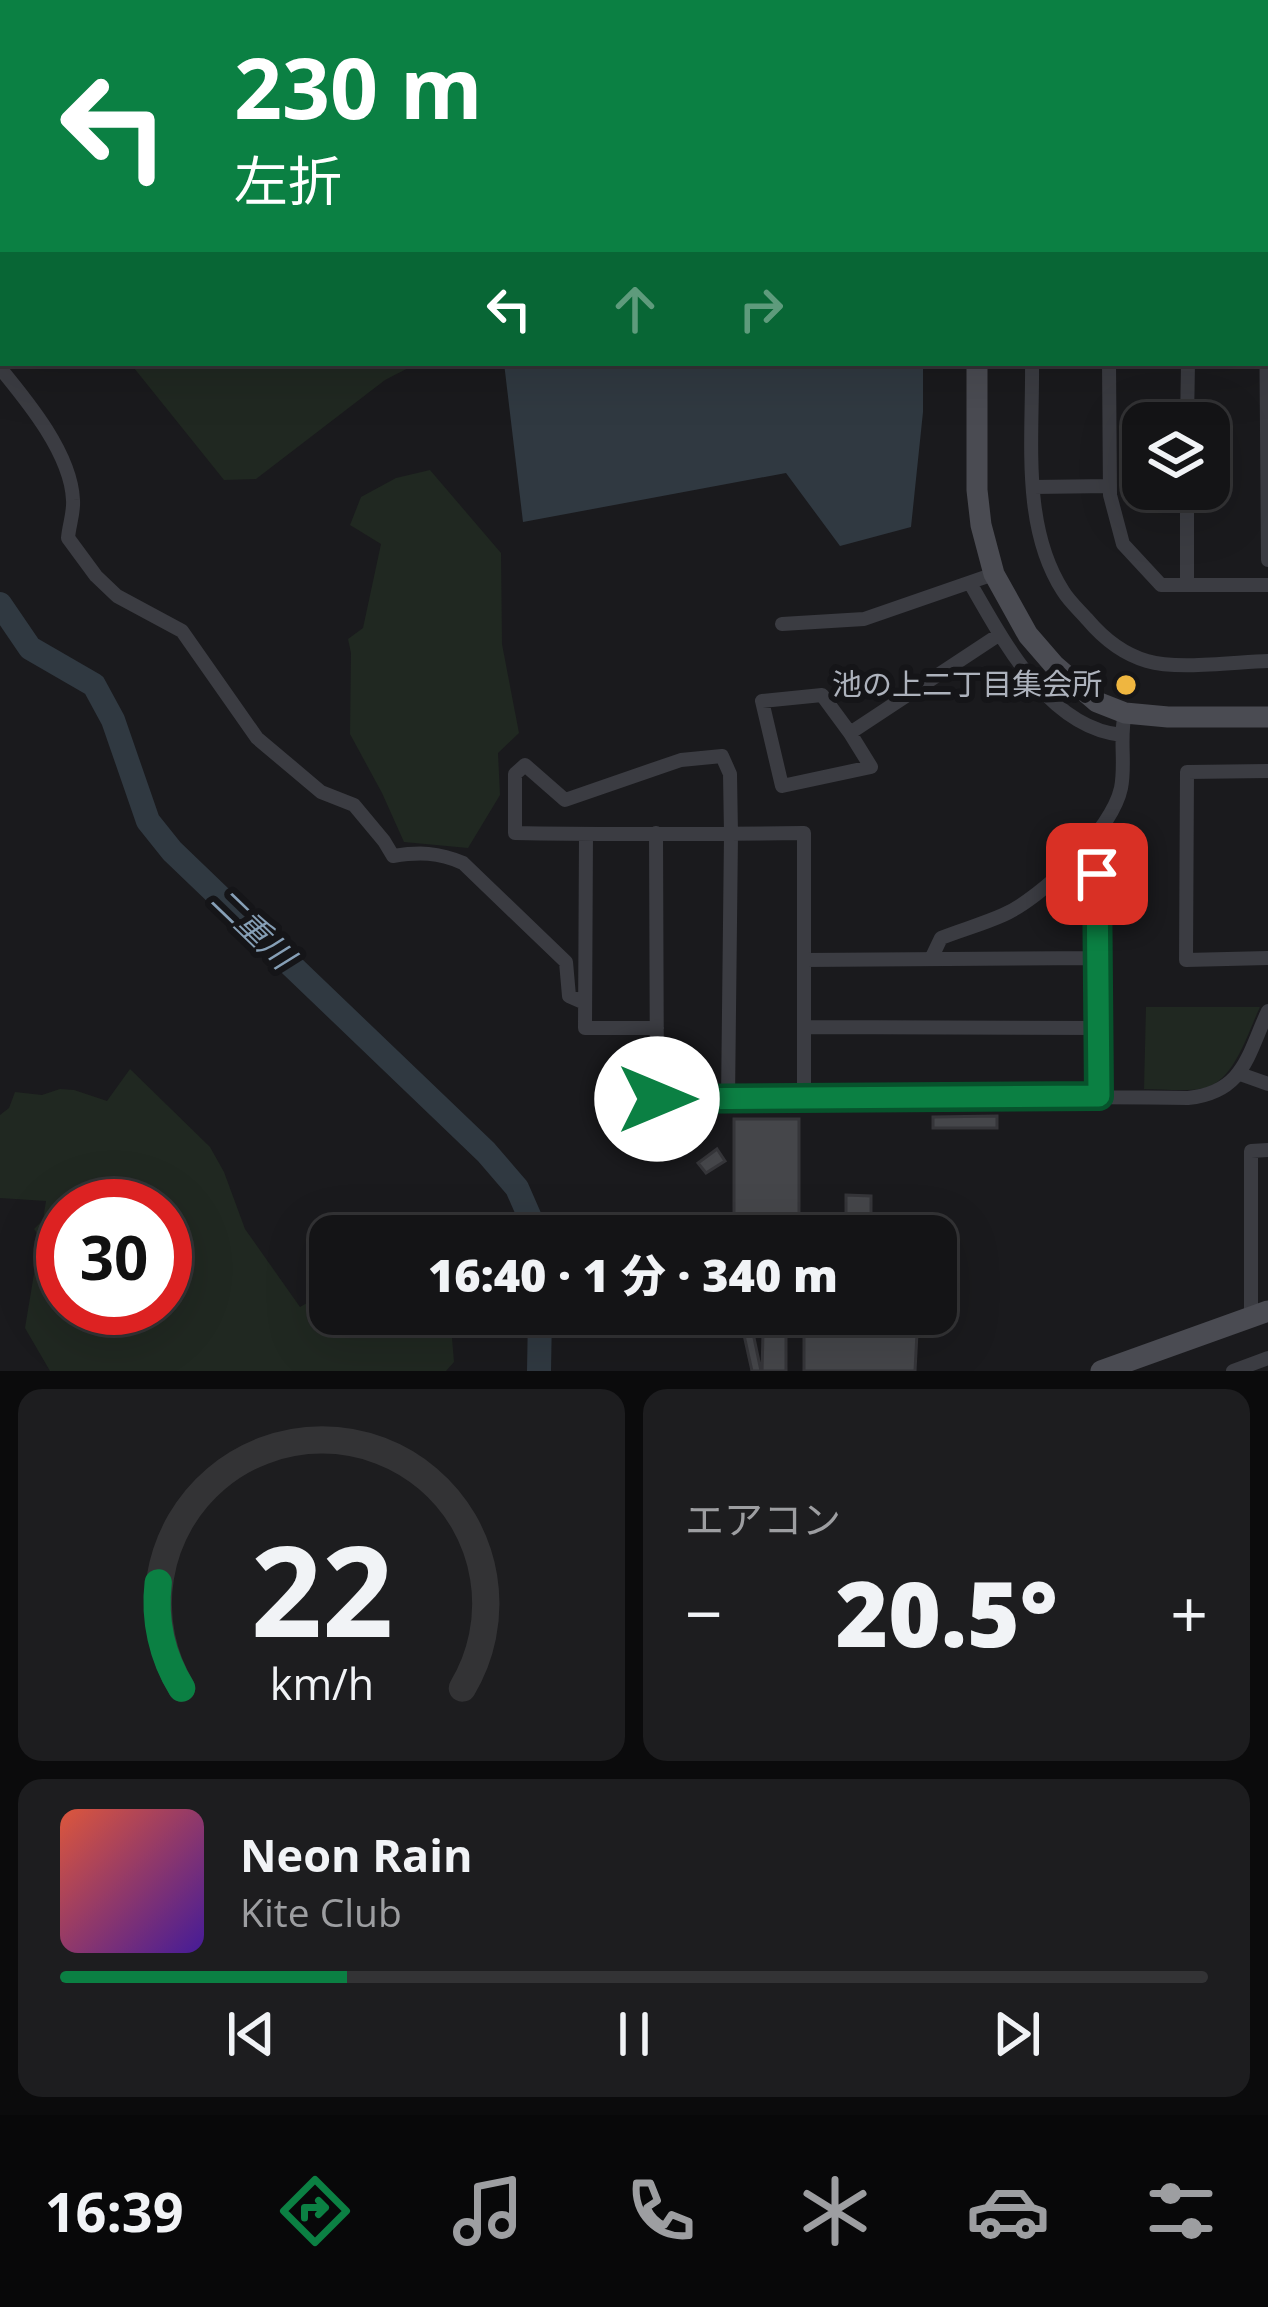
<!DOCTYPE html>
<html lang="ja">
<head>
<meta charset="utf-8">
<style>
	:root { --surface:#141416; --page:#1d1d1f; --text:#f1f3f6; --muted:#9d9ea1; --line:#333335; --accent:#0b8043 }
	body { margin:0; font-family:"Open Sans","Noto Sans JP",sans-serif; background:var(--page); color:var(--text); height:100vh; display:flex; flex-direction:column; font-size:45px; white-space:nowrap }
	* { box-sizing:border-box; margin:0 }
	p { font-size:39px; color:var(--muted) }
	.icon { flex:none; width:66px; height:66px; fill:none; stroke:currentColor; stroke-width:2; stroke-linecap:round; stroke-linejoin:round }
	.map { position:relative; height:1371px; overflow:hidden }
	.side { display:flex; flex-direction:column; gap:18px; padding:18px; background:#0b0b0c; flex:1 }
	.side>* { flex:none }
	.top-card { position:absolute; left:0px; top:0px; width:1269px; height:366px; box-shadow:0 12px 48px #0002,0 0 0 3px var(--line); background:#0b8043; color:#fff; overflow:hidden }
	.controls { position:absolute; left:1122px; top:402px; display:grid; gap:24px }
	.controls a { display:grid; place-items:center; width:108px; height:108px; border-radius:24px; background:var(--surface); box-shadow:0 12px 48px #0002,0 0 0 3px var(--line); font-size:60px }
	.speed { position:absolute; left:36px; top:1179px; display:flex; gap:24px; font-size:60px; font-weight:700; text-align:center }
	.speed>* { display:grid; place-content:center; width:156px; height:156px; border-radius:50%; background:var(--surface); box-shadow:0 12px 48px #0002,0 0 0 3px var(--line); line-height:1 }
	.speed .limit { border:18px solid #d22; background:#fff; color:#111 }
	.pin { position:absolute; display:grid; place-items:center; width:102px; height:102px; color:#fff; margin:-51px; border-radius:24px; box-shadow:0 6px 18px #0006 }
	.me { position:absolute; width:132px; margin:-66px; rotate:90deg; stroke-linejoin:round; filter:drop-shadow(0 0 9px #0008) }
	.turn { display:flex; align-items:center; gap:42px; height:252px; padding:0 36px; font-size:54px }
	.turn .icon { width:156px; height:156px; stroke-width:2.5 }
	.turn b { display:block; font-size:84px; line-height:102px }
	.lanes { display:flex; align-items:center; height:114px; padding:0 36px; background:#0003; justify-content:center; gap:60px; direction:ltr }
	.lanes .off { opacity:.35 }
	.big { font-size:90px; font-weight:800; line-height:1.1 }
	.side .card { flex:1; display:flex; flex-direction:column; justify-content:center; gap:18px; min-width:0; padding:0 42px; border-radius:24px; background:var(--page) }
	.side .dial { align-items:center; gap:0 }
	.dial svg { height:312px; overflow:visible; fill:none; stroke:var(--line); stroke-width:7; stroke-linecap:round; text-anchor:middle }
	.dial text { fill:var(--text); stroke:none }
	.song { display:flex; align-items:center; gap:36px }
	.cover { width:144px; height:144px; border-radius:18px; background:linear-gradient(135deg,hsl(10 70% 55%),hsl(260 70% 35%)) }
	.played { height:12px; border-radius:6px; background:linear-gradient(90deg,var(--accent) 25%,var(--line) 25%) }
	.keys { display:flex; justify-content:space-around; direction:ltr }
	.heat { display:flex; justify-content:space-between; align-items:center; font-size:66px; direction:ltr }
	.side .tiles { flex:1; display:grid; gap:18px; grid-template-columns:1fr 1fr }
	.card:last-child { grid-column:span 2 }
	.trip { position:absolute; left:309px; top:1215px; width:648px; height:120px; border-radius:24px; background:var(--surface); box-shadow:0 12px 48px #0002,0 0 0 3px var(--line); font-weight:800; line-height:120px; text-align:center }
	.dock { display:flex; height:192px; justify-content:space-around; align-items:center; background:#080809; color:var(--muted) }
	.dock .icon { width:84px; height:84px }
	.dock .selected { color:var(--accent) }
	.dock b { font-size:54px; color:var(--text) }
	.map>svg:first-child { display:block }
	.green { fill:#202821; fill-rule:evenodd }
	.water { fill:#303941 }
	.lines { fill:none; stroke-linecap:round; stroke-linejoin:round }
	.river { stroke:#303941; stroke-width:24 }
	.building { fill:#45464a; stroke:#353539; stroke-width:3 }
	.street { stroke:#3b3c42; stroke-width:14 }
	.secondary { stroke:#4a4b52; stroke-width:21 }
	.route-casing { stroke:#07532c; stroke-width:30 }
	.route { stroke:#0b8043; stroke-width:21 }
	.poi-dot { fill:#efb640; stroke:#151518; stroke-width:4.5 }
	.labels { text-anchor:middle; stroke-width:12; stroke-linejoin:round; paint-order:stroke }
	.poi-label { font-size:30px; fill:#adb2bc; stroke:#151518; text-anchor:end }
	.water-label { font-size:33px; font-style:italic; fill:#869fb6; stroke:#151518 }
</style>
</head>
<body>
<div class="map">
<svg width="1268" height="1371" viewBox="0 0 1268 1371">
	<rect width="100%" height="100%" fill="#1a1a1d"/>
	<!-- green -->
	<path class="green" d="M130,363h288l-33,17 -129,99 -32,1z
		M430,470l71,83 1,91 17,89 -21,20 2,42 -32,53 -64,-6 -22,-49 -32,-59 1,-81 -3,-14 15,-11 18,-84 -31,-19 11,-28 35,-19z
		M1146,1007h114c-12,25 -25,73 -55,81 -19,4 -42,1 -61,1z
		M130,1069l80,78 14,25 21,57 55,78 30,-17v24h120l4,48 -8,9h-396l-25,-43 15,-90 -6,-9 9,-9 3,-19 -46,-3v-83l9,-7 6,-16 27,3 18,-6 14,1 33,11zM165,1206v102h-102v-102z"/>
	<!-- water -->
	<path class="water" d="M504,363h419v49l-12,115 -71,19 -54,-73 -263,49z"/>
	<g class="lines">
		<!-- river -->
		<path class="river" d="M0,604l30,44 64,37 19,35 35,101 24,30 314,301 31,36 21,48
			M539,1371l1,-57"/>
	</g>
	<!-- building -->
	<path class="building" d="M997,1116v12h-64v-11z
		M734,1119h65v117h-65z
		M717,1149l8,12 -19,12 -8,-10z
		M846,1195l25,1v18h6l-1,18h-5v4h-25z
		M758,1314h28v16h-28z
		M804,1314h114l-3,57h-111z
		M753,1333l8,38h-9l-8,-36z
		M763,1333l23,1v37h-24z"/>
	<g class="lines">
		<!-- street -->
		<path class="street" d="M765,0v3
			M928,0v3
			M219,3l3,-3
			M845,3v-3
			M0,155l3,-2
			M1266,195h2
			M1266,271h2
			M1266,301l2,259
			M1032,363c1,74 -11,163 31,228 6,10 16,19 24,28 16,19 36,35 60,42 30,9 88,1 121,0
			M1109,363l1,132 13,49 38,41h107
			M0,368c28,34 71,86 73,132 1,13 -4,25 -5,38l28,38 21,20 65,35 75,107 64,54 33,13 30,36 9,15c26,-4 45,-4 70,7l103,99 3,34 16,7
			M1187,423l1,-60
			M1033,487l77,-1
			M970,583c33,57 78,145 152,152
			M1187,585v-96
			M782,624l82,-5 130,-45
			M850,733l-28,-38 -60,6 20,85 89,-19 -21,-34 150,-99
			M1268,771l-81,1 -1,188 82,-2
			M656,833l1,266 71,1
			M1096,833l3,263
			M586,835l-1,193h72
			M931,959l10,-21c20,-8 42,-14 62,-23 39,-17 109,-85 118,-127 5,-25 -2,-50 4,-75
			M804,960l295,-2
			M804,1027l295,1
			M1240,1074l28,10
			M804,1100v-267c-97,1 -193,2 -289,0v-59l10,-9 40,35 116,-40 41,-4 8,18 1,60 -3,266c154,1 307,-5 460,-2 56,-6 59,-42 80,-87
			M1251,1317v-166l17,-1
			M1233,1371l35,-13"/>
		<!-- secondary -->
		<path class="secondary" d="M974,0v3
			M977,363v127l4,35 13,49 34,61 26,30 43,37 28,11 43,4h100
			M1101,1371l167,-60"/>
	</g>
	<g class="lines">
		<!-- route casing -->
		<g class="route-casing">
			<path id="route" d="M657,1099l442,-3 -2,-222"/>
		</g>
		<!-- route -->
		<use href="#route" class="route"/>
	</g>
	<!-- markers -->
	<circle class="poi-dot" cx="1126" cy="685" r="12"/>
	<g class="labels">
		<!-- poi labels -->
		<g class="poi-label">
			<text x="1102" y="695">池の上二丁目集会所</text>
		</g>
		<!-- water labels -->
		<g class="water-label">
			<text transform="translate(253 928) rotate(44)" y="12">二重川</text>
		</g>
	</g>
</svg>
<div class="controls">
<a><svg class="icon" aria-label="layers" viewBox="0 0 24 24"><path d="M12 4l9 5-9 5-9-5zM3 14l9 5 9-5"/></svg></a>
</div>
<div class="speed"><div class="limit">30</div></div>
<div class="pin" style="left:1097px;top:874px;background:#d93025"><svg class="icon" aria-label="arrive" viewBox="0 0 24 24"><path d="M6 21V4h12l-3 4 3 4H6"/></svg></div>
<svg class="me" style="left:657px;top:1099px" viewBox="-20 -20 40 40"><circle r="19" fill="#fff"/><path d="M0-13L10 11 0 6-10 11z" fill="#0b8043"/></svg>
<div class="trip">16:40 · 1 分 · 340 m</div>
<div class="top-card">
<div class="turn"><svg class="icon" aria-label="left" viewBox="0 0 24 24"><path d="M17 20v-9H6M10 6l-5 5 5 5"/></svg><div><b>230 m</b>左折</div></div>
<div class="lanes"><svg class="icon" aria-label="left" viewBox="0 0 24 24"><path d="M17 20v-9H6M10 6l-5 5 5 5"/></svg><svg class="icon off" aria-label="ahead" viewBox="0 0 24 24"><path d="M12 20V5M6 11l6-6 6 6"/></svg><svg class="icon off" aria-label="right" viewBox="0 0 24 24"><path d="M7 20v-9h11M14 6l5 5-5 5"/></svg></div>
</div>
</div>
<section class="side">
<div class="tiles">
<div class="card dial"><svg viewBox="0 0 100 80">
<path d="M14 69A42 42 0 1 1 86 69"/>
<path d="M14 69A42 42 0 0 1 8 42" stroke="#0b8043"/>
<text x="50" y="56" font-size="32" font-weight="700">22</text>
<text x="50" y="72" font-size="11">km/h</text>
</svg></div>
<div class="card"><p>エアコン</p>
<div class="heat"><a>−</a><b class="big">20.5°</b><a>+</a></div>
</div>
<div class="card">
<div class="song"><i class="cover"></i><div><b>Neon Rain</b><p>Kite Club</p></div></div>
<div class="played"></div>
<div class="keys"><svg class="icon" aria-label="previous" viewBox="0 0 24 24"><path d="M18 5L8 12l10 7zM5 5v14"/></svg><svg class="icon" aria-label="pause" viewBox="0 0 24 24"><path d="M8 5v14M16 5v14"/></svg><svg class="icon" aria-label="next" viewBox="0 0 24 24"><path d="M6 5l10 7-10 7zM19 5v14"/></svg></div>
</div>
</div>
</section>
<nav class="dock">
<b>16:39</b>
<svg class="icon selected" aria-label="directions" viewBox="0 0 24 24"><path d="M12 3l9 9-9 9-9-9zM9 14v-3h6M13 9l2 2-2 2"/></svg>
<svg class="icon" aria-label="music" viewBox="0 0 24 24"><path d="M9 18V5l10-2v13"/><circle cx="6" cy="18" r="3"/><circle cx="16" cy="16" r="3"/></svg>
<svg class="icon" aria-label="phone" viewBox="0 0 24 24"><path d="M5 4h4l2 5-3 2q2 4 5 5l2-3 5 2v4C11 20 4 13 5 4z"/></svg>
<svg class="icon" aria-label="climate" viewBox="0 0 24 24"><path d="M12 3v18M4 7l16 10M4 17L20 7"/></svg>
<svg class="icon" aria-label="car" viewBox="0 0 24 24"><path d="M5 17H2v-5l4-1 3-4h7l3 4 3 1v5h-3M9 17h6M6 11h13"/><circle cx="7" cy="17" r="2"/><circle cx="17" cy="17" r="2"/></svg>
<svg class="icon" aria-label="filters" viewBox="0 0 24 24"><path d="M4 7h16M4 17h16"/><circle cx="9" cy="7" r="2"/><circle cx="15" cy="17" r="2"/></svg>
</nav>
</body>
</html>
